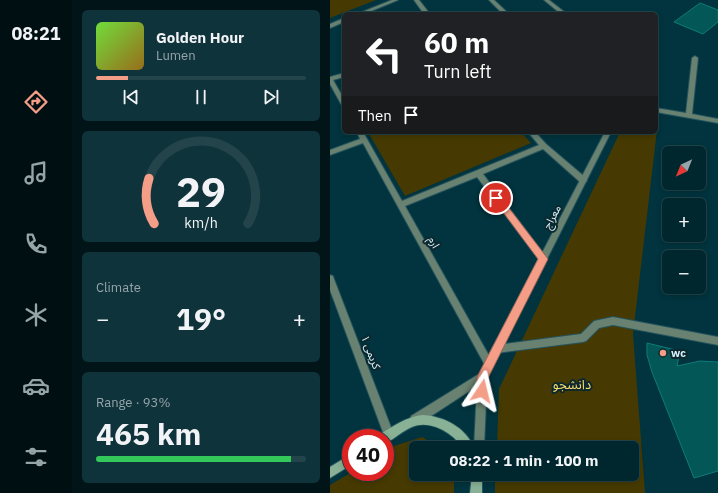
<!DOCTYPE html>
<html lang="en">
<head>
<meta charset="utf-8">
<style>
	:root { --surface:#01272e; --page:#0f333a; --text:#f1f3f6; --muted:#96a5aa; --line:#23444a; --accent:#f49e88 }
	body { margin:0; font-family:"IBM Plex Sans","Noto Sans Arabic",sans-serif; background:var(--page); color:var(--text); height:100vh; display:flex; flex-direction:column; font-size:15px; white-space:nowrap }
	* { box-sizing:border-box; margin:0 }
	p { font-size:13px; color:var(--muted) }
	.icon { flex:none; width:22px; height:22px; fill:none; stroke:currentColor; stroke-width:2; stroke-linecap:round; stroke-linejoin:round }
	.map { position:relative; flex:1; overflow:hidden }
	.panel { display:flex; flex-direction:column; gap:10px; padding:10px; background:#011519; width:258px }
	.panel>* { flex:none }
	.banner { position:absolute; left:12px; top:12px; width:316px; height:122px; border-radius:6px; box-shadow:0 2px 6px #0003,0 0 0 1px var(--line); background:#202124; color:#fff; overflow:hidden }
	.needle { width:26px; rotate:223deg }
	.controls { position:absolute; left:332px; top:146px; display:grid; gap:8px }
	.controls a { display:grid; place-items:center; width:44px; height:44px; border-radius:6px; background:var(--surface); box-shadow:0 2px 6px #0003,0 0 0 1px var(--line); font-size:20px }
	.speed { position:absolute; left:12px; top:429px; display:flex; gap:8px; font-size:20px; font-weight:700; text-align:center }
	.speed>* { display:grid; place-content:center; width:52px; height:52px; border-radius:50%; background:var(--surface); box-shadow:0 2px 6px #0003,0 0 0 1px var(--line); line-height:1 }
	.speed .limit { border:6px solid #d22; background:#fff; color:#111 }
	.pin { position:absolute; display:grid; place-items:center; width:34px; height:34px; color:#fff; margin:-17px; border:2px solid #fff; border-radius:50%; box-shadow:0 1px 4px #0007 }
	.me { position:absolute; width:44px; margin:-22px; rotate:10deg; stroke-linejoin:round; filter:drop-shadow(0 0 3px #0008) }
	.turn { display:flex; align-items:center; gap:14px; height:84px; padding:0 16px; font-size:18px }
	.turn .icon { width:52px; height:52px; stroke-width:2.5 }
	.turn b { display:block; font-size:28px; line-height:34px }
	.then { display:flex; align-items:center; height:38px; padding:0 16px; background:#0003; gap:8px; font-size:15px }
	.big { font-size:30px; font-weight:700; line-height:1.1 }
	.panel .card { flex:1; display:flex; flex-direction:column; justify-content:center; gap:6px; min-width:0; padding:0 14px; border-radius:6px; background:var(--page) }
	.panel .dial { align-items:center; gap:0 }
	.dial svg { height:104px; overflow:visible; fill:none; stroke:var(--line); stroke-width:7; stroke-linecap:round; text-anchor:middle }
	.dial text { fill:var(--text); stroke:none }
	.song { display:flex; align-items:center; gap:12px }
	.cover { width:48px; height:48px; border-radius:6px; background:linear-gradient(135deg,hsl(100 70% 55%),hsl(40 70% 35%)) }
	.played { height:4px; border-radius:2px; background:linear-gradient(90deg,var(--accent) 15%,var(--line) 15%) }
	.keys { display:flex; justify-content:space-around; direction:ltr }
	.heat { display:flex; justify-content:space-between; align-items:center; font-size:22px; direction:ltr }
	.charge { height:6px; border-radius:3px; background:linear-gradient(90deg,#34c759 93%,var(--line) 0) }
	.trip { position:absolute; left:79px; top:441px; width:230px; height:40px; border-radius:6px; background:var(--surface); box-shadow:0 2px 6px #0003,0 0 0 1px var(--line); font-weight:700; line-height:40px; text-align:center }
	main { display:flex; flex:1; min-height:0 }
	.tabs { display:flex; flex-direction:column; width:72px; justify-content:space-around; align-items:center; background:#001012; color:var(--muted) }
	.tabs .icon { width:28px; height:28px }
	.tabs .active { color:var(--accent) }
	.tabs b { font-size:18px; color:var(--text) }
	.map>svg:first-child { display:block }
	.green { fill:#463a02 }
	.building { fill:#035757; stroke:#0e7b7b }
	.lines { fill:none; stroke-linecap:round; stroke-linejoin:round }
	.service-casing { stroke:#23535d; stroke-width:2 }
	.minor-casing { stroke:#23535d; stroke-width:2 }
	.tertiary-casing { stroke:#23535d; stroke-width:2 }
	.secondary-casing { stroke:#23535d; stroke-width:2 }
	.service { fill:#688170; fill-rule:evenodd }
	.minor { fill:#688170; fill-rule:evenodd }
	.tertiary { fill:#688170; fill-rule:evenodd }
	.secondary { fill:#88b195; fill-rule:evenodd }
	.route { fill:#f49e88; stroke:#9f6758 }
	.poi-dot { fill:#f49e88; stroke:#0d282e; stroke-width:1.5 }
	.labels { text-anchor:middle; stroke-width:4; stroke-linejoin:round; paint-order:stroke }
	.street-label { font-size:11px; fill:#d6f5fe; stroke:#0d282e }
	.poi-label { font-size:11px; font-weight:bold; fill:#d6f5fe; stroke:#0d282e; text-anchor:start }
	.near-park-label { font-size:13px; fill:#fbde6f; stroke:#0d282e }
</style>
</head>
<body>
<main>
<nav class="tabs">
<b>08:21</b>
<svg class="icon active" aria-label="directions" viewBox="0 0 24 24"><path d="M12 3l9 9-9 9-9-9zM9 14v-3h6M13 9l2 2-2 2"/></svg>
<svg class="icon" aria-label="music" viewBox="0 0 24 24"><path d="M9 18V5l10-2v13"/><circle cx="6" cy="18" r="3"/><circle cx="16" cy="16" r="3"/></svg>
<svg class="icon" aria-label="phone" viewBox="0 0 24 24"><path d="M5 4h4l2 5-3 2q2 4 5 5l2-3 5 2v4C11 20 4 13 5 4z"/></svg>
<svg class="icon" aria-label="climate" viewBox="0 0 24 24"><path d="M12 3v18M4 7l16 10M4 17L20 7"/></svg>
<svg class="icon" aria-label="car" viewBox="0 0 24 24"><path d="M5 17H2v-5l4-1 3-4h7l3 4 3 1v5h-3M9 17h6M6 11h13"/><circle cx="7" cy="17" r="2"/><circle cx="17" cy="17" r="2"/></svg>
<svg class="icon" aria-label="filters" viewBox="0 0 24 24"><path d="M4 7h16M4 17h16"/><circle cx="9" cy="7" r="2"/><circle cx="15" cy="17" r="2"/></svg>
</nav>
<section class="panel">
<div class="card">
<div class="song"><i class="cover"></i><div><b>Golden Hour</b><p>Lumen</p></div></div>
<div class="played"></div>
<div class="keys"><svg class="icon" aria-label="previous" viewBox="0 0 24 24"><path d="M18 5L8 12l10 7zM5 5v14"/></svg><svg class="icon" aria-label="pause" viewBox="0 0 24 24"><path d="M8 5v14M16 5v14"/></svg><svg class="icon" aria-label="next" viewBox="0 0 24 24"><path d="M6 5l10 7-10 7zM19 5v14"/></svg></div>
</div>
<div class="card dial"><svg viewBox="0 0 100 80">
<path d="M14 69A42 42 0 1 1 86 69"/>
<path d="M14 69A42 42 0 0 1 10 34" stroke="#f49e88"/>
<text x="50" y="56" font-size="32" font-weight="700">29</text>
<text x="50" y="72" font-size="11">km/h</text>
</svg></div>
<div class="card"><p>Climate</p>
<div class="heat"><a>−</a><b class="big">19°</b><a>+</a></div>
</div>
<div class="card"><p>Range · 93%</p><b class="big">465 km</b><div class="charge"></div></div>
</section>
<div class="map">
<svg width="388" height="493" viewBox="0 0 388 493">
	<rect width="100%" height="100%" fill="#01343e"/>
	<!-- green -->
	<path class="green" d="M0,0h46l-46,18z
		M326,127l1,3 -24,204 12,159h-150v-19h137v-26h-135l2,-59 121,-257h36z
		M38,132h153l10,11 -126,53z
		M92,437l19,11h-25v26h38v19h-124v-8l22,-13h33v-20l9,-6z"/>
	<!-- building -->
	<path class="building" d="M370,3l18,7v12l-15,12 -29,-12z
		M317,343l33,8 -3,15 23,-5 18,1v109l-24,7 -42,-106 -5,-17z"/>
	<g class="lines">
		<!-- service casing -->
		<g class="service-casing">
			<path id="service" d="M365,56l3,2 -6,56 26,5v4l-62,-11v-4l30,5 6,-55z
				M283,317l105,20v8l-105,-20 -14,3 -13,13 -3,1 -86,11 -3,-1 -2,-3 2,-3 3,-1 84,-11 13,-13z"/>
		</g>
		<!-- minor casing -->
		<g class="minor-casing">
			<path id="minor" d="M84,0h5l11,14h-6z
				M159,0h5l15,14h-6z
				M14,73v4l-11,3 11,19v7l-3,-2 -11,-20v-7z
				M27,132h6l39,69 137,-56 -11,-13h7l11,12 40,34 1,2 -1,2h-6l-37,-33 -60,25 63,83 1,2 -1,2 -3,1 -3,-1 -63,-84 -72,29 87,155 2,3 -2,3 -3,2 -3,-2 -123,-224 -33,12v-5l30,-11z
				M0,275l3,1 1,3 60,156 -1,4 -4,1 -4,-1 -1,-4 -54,-145z"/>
		</g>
		<!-- tertiary casing -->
		<g class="tertiary-casing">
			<path id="tertiary" d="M62,0h6l-34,14h-7z
				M214,0h5l18,14h-6z
				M14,18v4l-14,6v-4z
				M275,132h6l-124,246 -3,70h-10l3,-62 -58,38 -4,1 -4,-1 -1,-4 1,-4 68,-42z"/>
		</g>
		<!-- secondary casing -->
		<g class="secondary-casing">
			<path id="secondary" d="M92,415c21,1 44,12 52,33h-11c-10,-15 -33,-29 -51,-21 -10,4 -17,12 -27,16v-5h-6l1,-4c14,-8 26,-17 42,-19z
				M21,454v11l-21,13v-11z
				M142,474h10v19h-12z"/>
		</g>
		<!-- service -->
		<use href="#service" class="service"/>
		<!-- minor -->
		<use href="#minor" class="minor"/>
		<!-- tertiary -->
		<use href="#tertiary" class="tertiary"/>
		<!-- secondary -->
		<use href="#secondary" class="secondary"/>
	</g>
	<!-- route -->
	<path class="route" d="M166,194l3,1 49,64 -60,119 -2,17 -4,2 -4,-2 -2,-4 1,-14 61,-118 -44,-59 -2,-2z"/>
	<!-- markers -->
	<circle class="poi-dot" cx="333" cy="353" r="4"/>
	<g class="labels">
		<!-- street labels -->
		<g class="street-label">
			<text transform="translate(222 217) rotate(-63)" y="4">معراج</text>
			<text transform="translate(104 242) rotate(61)" y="4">ارم</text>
			<text transform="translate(41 352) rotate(69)" y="4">کریمی ۱</text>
		</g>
		<!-- poi labels -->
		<g class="poi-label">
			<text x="341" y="357">wc</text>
		</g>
		<!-- near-park labels -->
		<g class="near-park-label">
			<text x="242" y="389">دانشجو</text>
		</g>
	</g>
</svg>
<div class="controls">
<a><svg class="needle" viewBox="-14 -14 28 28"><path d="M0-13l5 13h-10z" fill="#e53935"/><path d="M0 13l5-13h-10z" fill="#96a5aa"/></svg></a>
<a>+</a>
<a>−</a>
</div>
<div class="speed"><div class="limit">40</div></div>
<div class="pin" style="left:166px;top:198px;background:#d93025"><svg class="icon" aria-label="arrive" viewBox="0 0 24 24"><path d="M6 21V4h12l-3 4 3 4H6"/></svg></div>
<svg class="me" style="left:152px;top:391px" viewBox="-20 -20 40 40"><path d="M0-17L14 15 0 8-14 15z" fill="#f49e88" stroke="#fff" stroke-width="4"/></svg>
<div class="trip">08:22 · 1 min · 100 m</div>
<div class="banner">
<div class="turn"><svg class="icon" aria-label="left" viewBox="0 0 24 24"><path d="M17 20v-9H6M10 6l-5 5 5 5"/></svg><div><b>60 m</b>Turn left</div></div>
<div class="then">Then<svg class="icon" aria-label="arrive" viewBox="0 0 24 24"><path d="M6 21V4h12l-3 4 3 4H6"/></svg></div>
</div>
</div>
</main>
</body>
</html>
